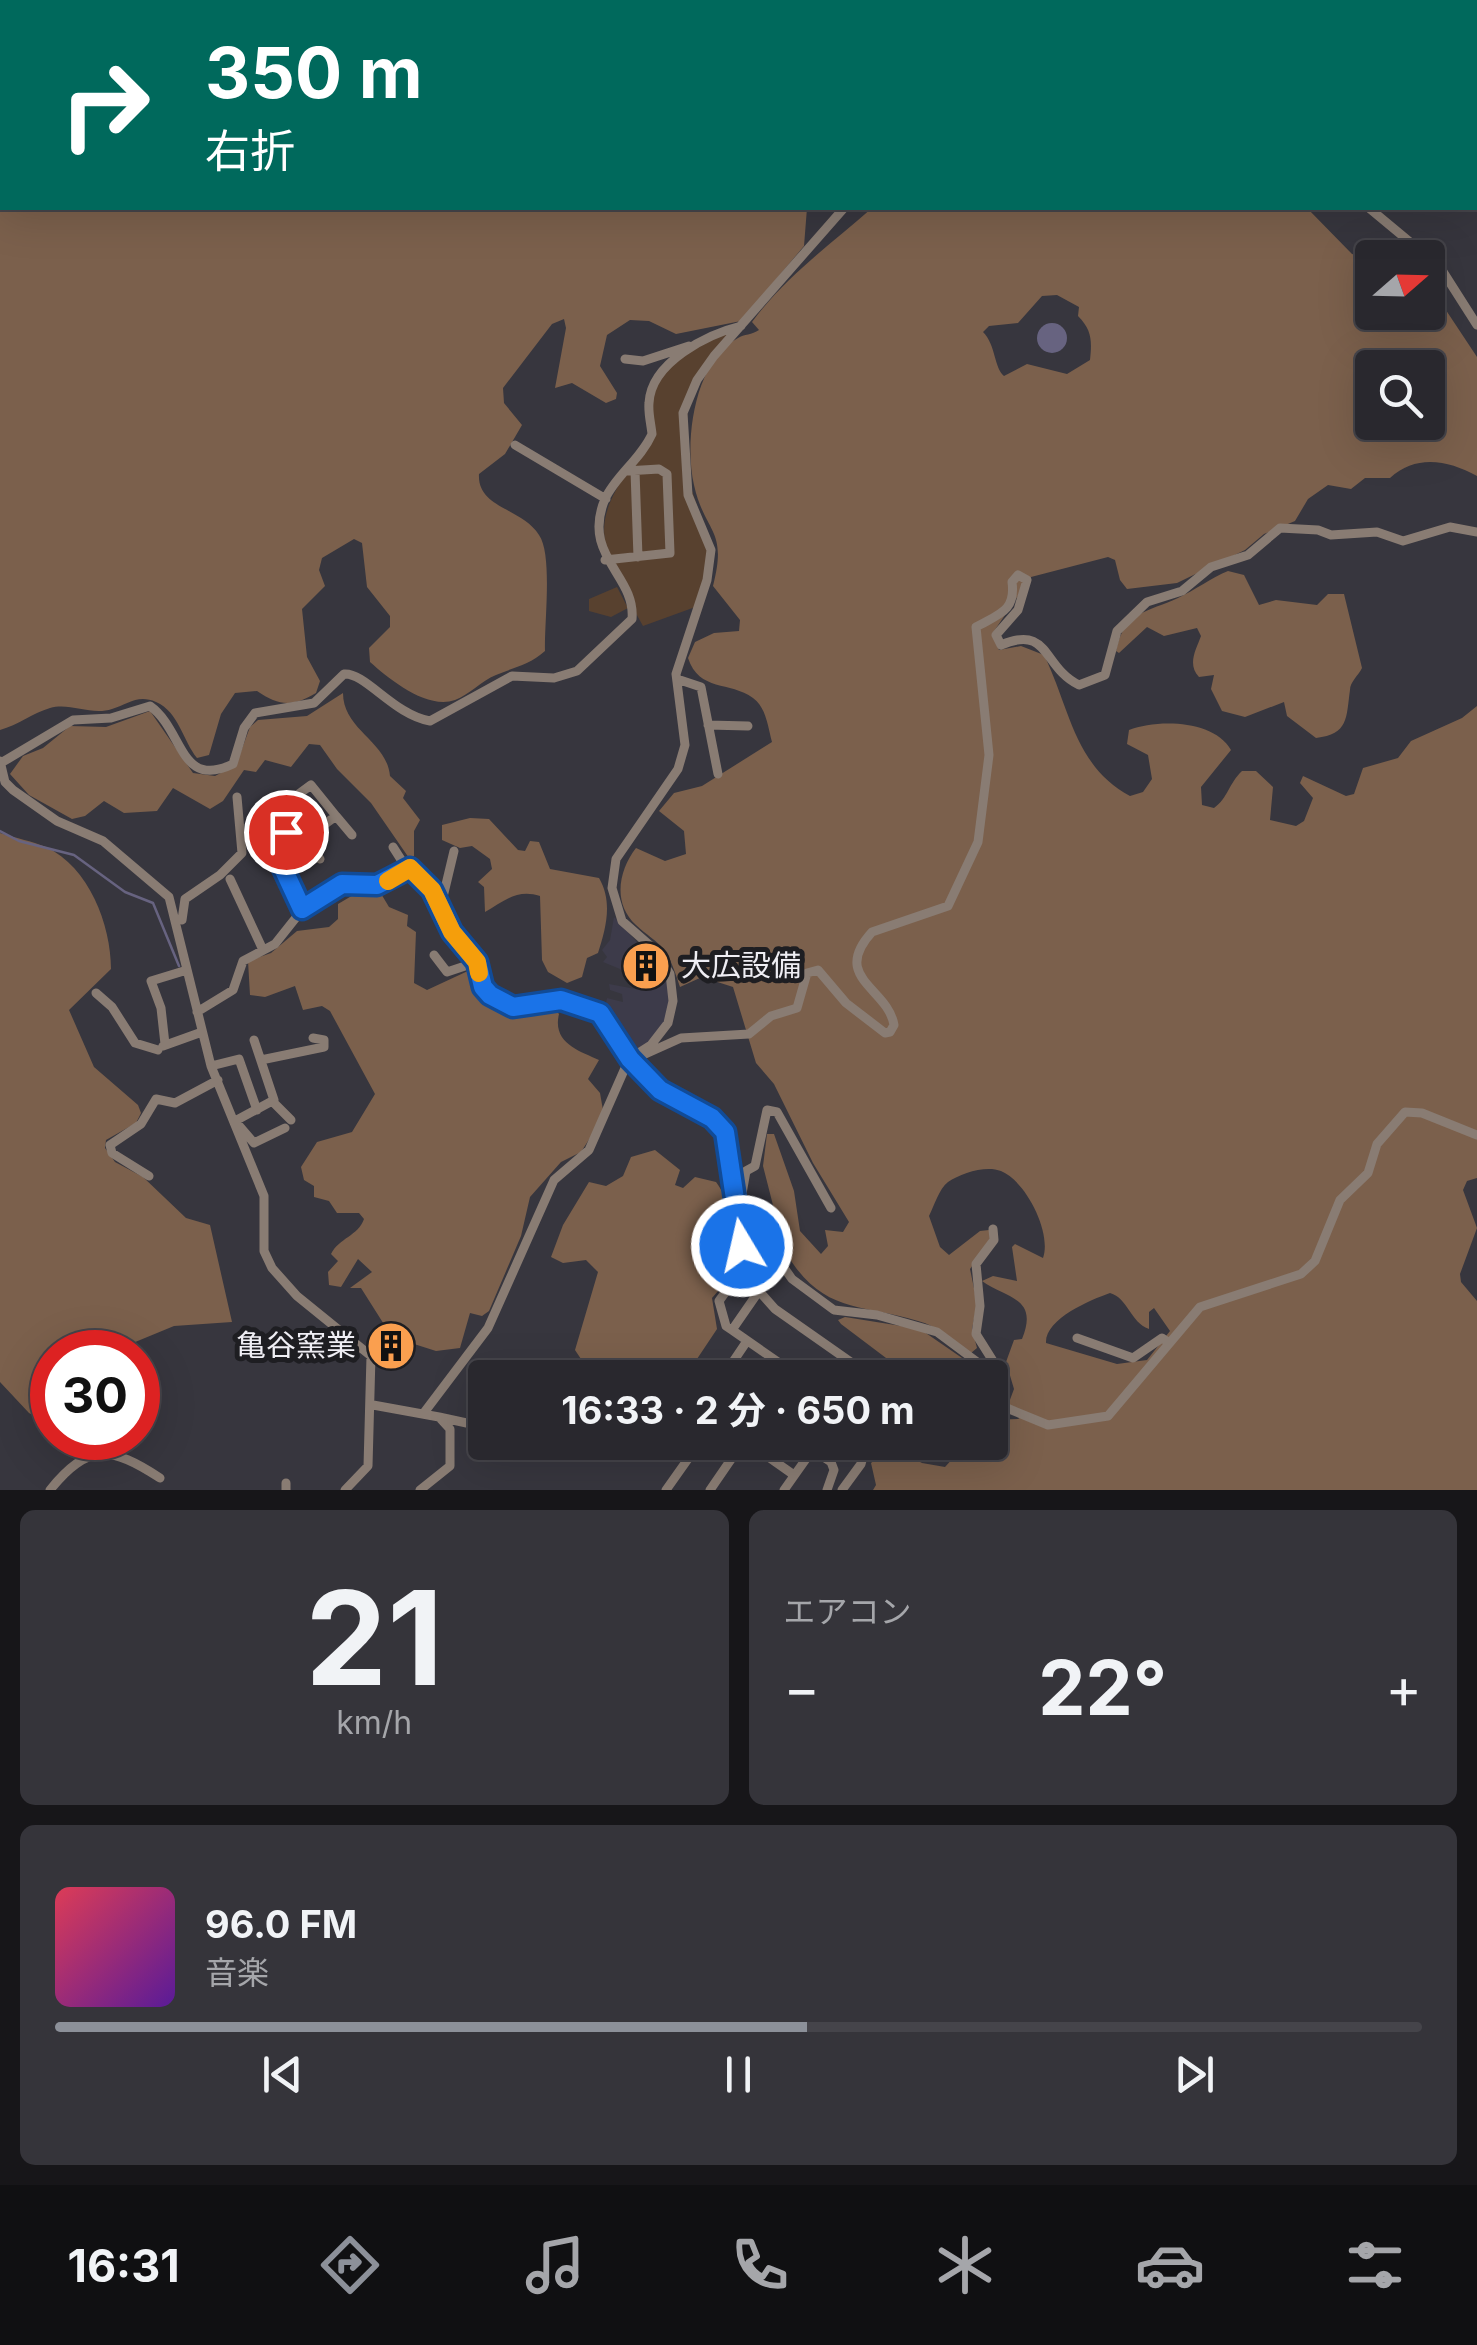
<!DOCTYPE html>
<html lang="ja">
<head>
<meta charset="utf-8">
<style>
	:root { --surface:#29282e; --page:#35343a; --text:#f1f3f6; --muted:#a5a6aa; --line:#45444a; --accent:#8c9099 }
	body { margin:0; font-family:Inter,"Noto Sans JP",sans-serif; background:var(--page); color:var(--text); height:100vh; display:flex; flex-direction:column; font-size:38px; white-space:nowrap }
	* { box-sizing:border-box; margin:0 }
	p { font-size:32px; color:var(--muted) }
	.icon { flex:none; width:55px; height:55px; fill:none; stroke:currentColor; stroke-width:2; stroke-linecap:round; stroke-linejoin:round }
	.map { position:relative; height:1490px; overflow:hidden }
	.sheet { display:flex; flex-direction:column; gap:20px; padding:20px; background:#171619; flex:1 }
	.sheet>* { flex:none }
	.hud { position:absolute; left:0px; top:0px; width:1478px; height:210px; box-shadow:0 10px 40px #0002,0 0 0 2px var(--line); background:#00695c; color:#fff; overflow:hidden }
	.needle { width:65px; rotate:70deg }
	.tools { position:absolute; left:1355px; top:240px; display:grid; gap:20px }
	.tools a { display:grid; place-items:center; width:90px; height:90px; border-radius:10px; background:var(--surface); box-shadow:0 10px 40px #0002,0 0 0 2px var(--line); font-size:50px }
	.speed { position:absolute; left:30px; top:1330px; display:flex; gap:20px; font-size:50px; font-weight:700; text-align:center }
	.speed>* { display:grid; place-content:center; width:130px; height:130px; border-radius:50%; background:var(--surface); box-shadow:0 10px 40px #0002,0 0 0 2px var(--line); line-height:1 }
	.speed .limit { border:15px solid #d22; background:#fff; color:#111 }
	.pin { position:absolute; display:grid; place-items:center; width:85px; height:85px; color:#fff; margin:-42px; border:5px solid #fff; border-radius:50%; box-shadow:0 2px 10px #0007 }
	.me { position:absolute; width:110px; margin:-55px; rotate:351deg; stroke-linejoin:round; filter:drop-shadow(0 0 8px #0008) }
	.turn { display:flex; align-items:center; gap:35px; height:210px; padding:0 40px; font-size:45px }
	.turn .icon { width:130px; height:130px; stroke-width:2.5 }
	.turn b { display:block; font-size:70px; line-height:85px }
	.big { font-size:75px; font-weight:700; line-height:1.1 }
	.sheet .card { flex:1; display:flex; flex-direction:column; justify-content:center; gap:15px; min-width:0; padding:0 35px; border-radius:15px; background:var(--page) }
	.sheet .dial { align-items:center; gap:0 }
	.dial b { font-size:130px; line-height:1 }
	.song { display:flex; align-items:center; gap:30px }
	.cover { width:120px; height:120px; border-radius:15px; background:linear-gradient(135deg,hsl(350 70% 55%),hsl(270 70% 35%)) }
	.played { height:10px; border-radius:5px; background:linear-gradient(90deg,var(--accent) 55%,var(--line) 55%) }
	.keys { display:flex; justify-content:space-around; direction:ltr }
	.heat { display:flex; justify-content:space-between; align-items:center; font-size:55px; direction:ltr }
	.sheet .tiles { flex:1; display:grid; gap:20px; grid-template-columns:1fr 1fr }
	.card:last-child { grid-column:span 2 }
	.trip { position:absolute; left:468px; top:1360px; width:540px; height:100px; border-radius:10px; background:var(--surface); box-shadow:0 10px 40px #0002,0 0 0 2px var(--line); font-weight:700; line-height:100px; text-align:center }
	.tabs { display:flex; height:160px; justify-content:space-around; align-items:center; background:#101012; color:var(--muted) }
	.tabs .icon { width:70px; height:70px }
	.tabs .current { color:var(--accent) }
	.tabs b { font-size:45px; color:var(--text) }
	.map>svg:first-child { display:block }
	.built { fill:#3d3b4a }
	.green { fill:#58412f }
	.forest { fill:#7b604c; fill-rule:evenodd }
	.water { fill:#676380 }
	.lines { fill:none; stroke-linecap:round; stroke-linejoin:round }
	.stream { stroke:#676380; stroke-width:2.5 }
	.street { stroke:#897c73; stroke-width:9 }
	.route-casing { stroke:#114b97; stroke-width:25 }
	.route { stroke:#1a73e8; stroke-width:18 }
	.slow { stroke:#f59e0b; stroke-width:18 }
	.labels { text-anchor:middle; stroke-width:10; stroke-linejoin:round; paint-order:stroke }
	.poi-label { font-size:30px; fill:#efeef4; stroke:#1e1e22; text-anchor:start }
</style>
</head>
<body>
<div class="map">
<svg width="1477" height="1490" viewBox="0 0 1477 1490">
	<rect width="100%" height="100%" fill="#37363e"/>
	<!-- built -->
	<path class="built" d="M614,917l50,55 8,28 -10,33 -31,22 -27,-42 3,-15 16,4 -1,-8 -12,-4 -1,-6 32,6 -11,-15 -5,2 -5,-8 -17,-7 4,-5 -5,-7 8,-10z"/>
	<!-- green -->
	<path class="green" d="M737,327l-49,72 -3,71 24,71 2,25 -13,40 -55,20c-53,-96 -54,-103 10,-191 -1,-9 -6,-23 -4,-32 5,-37 58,-63 88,-76z
		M617,587l11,21 -17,9 -22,-6v-12z"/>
	<!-- forest -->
	<path class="forest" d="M0,0h975l-973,2v206h805l-3,38 -63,75 -65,13 -27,-13 -19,-1 -23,15 -7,31 17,27 -1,6 -10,4 -34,-20 -17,5 11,-60 -2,-9 -12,5 -49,64 1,15 18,22 -17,29 -26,20c-2,34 43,34 60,61 14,20 5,89 6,116 -16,14 -30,16 -49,24 -15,6 -27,20 -41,25 -28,10 -66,-21 -85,-38l-1,-14 21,-21v-11l-23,-29 -5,-44 -8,-4 -32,19 -3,12 6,16 -23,23 5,48 13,24 -4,12c-23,14 -37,13 -59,-2l-22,2 -14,21 -12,41 -12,3c-14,-17 -18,-46 -41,-56 -18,-8 -28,2 -44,7 -21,7 -42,-7 -62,-1 -17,5 -32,17 -50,22z
		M872,208h435l45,46 20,5v53h56v-29l49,74v119c-29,-16 -61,-22 -87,2h-25l-14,11 -23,-4 -20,14 -13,22 -31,13 -19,16 -68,33 -50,6 -7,-9 -5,-20 -7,-3 -77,20 -39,57 7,16 22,-4 23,9c26,53 30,111 86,141l13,-4 9,-13 -4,-24 -21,-11 2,-14c29,-11 85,-10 102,20l-30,37 1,18 12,3c14,-10 15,-25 28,-37h14l17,16 -3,33 26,6 8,-5 9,-23 -13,-15 3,-7 43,20 8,-2 9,-26 35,-10 13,-17 51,-23 15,-12v472l-10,3 -4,9 14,38 -17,46 1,8 16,19v189h-604l3,-5 -5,-22 21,-16 30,16 23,4 10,-11 -12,-13 47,-1v-22l28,-1 8,-5 -18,-9 6,-16 -8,-27 8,-22 8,-1c17,-42 -15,-40 -40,-58l11,-5 24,5 -5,-34 3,-3 28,14c9,-25 -17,-77 -42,-87 -15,-6 -40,2 -53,11 -9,7 -14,24 -19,34l11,31 9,8 31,-24 9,-1 1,10 -20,29 7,34 -5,26 5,19 -6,5c-17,-12 -33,-27 -53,-32 -57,-17 -95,-8 -130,-65 -7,-12 -17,-18 -20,-32l7,-11 -12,-47 4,-32h7l20,57 6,40 21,23 7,-8 -3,-16 18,2 6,-10 -36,-59 -39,-79 -18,-21 -23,-76 -31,-10 -22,10c-4,-12 -8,-25 -15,-36 -7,-10 -20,-17 -29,-26 -24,-22 -17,-55 0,-77l29,13 21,-7 -2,-23 -25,-20 15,-18 28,-7 70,-44c-4,-15 -6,-35 -19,-44 -23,-17 -54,-6 -65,-40l7,-16 19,-9 25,-2 1,-11 -27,-34c15,-58 -8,-52 -19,-101 -10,-43 0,-124 44,-147 6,-4 14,-3 21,-8l-7,-8c34,-46 78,-77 120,-114zM1057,295l22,12 -1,9c14,14 14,25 12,44l-23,14 -40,-10 -23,12c-10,-8 -8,-31 -21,-44l6,-6 29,-3 24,-27zM1372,368h56v54h-56zM1110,1293c18,5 20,29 39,36v-17l5,-4 16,23 -23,29 -30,4 -71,-21c-1,-24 44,-43 64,-50z
		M1228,571l16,4 15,30 17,-5 41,5 11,-11h16l18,74c-4,8 -12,14 -12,22 -4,28 -1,44 -34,48l-29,-22 -3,-14 -39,15 -23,-6 -11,-22 3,-14 -15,2c-12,-13 -3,-27 2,-41l-4,-8 -33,8 -17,-9 -28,26 -3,-2c8,-40 32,-39 62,-53 17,-8 33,-20 50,-27z
		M343,693c0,37 44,48 47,83l16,15 -3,7 17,22 -6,11v25l-5,2 -38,-55 -34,-34 -17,-24 -11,-1 -18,23 -26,-7 -9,12 -12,-2 -21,31 -13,8 -37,-21 -16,23 -33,2 -20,-12 -19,15 -13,3 -43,-24 -19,-21 13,-18 20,-8 27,-22 36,1 44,-16 43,62 22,3 21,-11 14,-38 8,-7 49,-4z
		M470,818l19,1 29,31 7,1 5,-10 9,1 11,27 49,9c14,24 7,50 -1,75l-11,5 -5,19 -15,6 -19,-11 -6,-12 -2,-64c-23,-8 -37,6 -55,16l-1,-25 -6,-5 14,-13 -2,-10 -18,-13 -12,2 -18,-8v-15z
		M0,833c15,5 32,8 46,14 43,20 65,78 65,122l-42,41 25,57 44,38 3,8 -5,10 -30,17 -1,8 10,14 28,15 43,41 24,7 22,97 -58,4 -63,26h-59v74l-23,-13 -29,-31z
		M360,891l20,1 9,15 19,8 -1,11 9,6 -2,51 13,7 43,-20 30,40 21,2 30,-7 8,9c-7,29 20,37 40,46l-11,19 12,14 4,23 -23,36 -20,10 -31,35 -9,39 -32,75 -7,5 -12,-3 -10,35 -24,3 -44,-14 -31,-49h-11l22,-16 -14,-13 -17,28 -12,-2 -1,-13 10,-11 -7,-7c8,-16 27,-18 33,-35l-5,-6h-22l-8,-12 -15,-4v-11l-10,-6 -3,-13 16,-25 35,-10 23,-38 -45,-83 -8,-5 -19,4 -8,-24 -30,11 -15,-2 -2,-34 23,-8 26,-22 32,-4 9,-8v-15z
		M655,1150l25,20 -5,15 8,3 12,-11 21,5c12,17 13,25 14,44 3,41 13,37 -18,72l5,31 -32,48h-105l7,-9 -12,-18 23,-78 -12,-12 -23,3 -12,-6 12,-32 26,-43 17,4 17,-10 8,-19z
		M845,1317l75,12 45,31 8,17h-68l-3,-13 -12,-3 -49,-37 -3,-4z"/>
	<!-- water -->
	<path class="water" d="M1037 338a15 15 0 1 1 30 0a15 15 0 1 1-30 0Z"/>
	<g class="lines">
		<!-- stream -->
		<path class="stream" d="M0,831l19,10 55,14 51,37 28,11 26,63"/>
		<!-- street -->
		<path class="street" d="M1332,2l3,-2
			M1369,208l71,59 37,58
			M625,359l18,2 46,-15
			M515,445l91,54
			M635,471l3,86
			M605,560l65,-7 -3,-79 -8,-5 -33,2
			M677,679l24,8 17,87
			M708,725l40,1
			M0,761l5,21 8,8 44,31 46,20 66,56 42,169 53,130v55l8,17 25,28 74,60 -3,110 -23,24
			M1,763l72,-43 38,-2 39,-12c34,24 29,84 83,58l11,-36 11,-15 59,-10 30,-29c21,-2 50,41 86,47l82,-45 42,2 23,-7 55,-52c4,-44 -51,-63 -27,-120 11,-24 36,-40 47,-65 -1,-10 -4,-21 -3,-31 2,-41 59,-69 92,-77
			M311,785l25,31 -48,35 -11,-41z
			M336,816l16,19
			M306,839l14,20
			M393,847l14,22
			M288,851l-7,13 21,45
			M230,879l33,71
			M447,911l-4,-14 11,-46
			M182,920l3,-21 35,-24 22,-22 -5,-56
			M434,955l13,17 30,-10
			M96,993l16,14 23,36 23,7
			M197,1012l36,-22 10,-29 32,-17 31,-39 25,-17 46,-3 32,-16 23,20 21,43 24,30 6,25 7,8 23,12 48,-7 39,13 29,46 31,31 59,34 6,8 9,65 58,82 42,31 43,5 60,17 55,41 10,33 46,19 60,-9 92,-109 101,-33 14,-13 25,-61 28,-27 9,-29 28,-32 17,1 55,22
			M254,1040l20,60 -39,21 19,22 31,-15
			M165,1044l-4,-36 -10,-27 36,-11
			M163,1046l39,-14
			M261,1060l63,-13v-7l-11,-2
			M632,1060l49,-22 68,-4 22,-18 26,-8 10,-35 11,-3 28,33 39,30 5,-1 4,-7c-6,-37 -64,-47 -22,-93l76,-26 30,-64 11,-87 -13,-128c23,-13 40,-16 36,-45l6,-7 9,5 -9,30 -22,25 5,10c49,-21 41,22 78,40l26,-10 12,-44 30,-29 35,-11 29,-24 37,-12 32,-27 38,2 13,5 46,-3 26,9 47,-14 27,5
			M211,1066l28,-7 18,51
			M273,1102l18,18
			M149,1176l-37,-23 -2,-8 31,-21 15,-25 19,4 43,-23
			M993,1229l1,11 -18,24 4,42 -4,28 22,35 1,22
			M732,1330l-6,-4 -7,-25 26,-36 -8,-43 9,-51 9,-5 12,-56 10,2 54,96
			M1077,1338l56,20 29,-20 6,4
			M722,1378l25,-37
			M801,1378l-69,-48 27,-39 16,18 87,61 1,8
			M373,1405l66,12 11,12v37l-30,24
			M423,1414l65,-86 66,-148 35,-30 40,-91 22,-14 17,-22 5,-22 -3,-27 -15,-24 -33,-29 -10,-33 4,-29 62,-90 7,-24 -9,-71 31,-94 4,-30 -23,-55 -5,-82 14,-33 17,-24 130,-148
			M439,1417l46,10
			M747,1442l47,33
			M813,1450l18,12 3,8 -7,20
			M286,1483v7
			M50,1490c38,-47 61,-44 110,-12
			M666,1490l34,-48
			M710,1490l33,-48
			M784,1490l34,-48
			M842,1490l19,-26 6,-22"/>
	</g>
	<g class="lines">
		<!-- route casing -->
		<g class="route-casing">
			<path id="route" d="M286,832l2,19 -7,13 21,45 40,-25 35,1 33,-17 22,22 20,42 25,30 6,25 7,8 23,12 48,-7 39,13 30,46 30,31 52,28 13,14 17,114"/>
		</g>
		<!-- route -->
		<use href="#route" class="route"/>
		<!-- slow -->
		<path class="slow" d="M388,881l22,-13 22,22 20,42 25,30 2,11"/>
	</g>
	<!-- icons -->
	<defs>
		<g id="building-disc" transform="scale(2.5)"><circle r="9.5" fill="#fa9f4f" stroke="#1e1e22"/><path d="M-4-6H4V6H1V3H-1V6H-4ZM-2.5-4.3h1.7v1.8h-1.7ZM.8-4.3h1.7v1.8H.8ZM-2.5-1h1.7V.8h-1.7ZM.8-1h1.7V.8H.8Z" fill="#111"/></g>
	</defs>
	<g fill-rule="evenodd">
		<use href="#building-disc" x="646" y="966"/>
		<use href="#building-disc" x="391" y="1346"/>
	</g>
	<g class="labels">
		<!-- poi labels -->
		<g class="poi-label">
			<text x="681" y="976">大広設備</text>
			<text x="356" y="1356" text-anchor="end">亀谷窯業</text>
		</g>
	</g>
</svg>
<div class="tools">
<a><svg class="needle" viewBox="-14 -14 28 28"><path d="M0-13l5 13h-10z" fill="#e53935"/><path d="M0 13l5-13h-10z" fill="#a5a6aa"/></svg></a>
<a><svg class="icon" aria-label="search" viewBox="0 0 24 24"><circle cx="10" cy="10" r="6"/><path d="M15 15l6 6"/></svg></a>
</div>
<div class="speed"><div class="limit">30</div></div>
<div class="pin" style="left:286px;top:832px;background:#d93025"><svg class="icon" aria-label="arrive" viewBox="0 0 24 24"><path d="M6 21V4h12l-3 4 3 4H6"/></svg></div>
<svg class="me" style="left:742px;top:1246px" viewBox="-20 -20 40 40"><circle r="17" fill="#1a73e8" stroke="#fff" stroke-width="3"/><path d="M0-11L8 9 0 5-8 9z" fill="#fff"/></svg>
<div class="trip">16:33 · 2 分 · 650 m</div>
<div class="hud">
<div class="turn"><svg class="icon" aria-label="right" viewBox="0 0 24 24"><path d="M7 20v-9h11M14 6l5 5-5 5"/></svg><div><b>350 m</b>右折</div></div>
</div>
</div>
<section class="sheet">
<div class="tiles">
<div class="card dial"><b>21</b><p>km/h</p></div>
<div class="card"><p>エアコン</p>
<div class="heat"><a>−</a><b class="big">22°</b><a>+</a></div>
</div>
<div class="card">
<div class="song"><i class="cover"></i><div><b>96.0 FM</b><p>音楽</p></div></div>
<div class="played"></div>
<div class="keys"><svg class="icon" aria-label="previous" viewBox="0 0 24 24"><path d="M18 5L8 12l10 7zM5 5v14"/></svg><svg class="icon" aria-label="pause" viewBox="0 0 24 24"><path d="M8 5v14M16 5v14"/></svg><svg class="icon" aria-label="next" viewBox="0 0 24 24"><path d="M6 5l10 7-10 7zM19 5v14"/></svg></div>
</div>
</div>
</section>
<nav class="tabs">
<b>16:31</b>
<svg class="icon current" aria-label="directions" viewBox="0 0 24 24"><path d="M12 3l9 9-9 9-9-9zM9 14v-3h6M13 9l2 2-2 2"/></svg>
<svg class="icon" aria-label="music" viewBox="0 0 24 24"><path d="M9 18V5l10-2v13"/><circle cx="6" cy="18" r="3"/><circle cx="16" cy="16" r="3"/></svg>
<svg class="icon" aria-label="phone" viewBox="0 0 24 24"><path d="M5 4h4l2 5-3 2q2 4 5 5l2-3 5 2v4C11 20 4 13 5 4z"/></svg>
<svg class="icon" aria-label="climate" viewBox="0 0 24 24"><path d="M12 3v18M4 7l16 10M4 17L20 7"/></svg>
<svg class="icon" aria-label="car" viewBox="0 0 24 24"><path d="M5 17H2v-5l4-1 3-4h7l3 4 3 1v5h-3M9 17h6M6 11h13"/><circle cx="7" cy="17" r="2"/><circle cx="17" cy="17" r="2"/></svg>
<svg class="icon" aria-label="filters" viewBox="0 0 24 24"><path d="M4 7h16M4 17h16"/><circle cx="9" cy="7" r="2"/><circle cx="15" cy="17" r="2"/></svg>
</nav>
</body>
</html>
